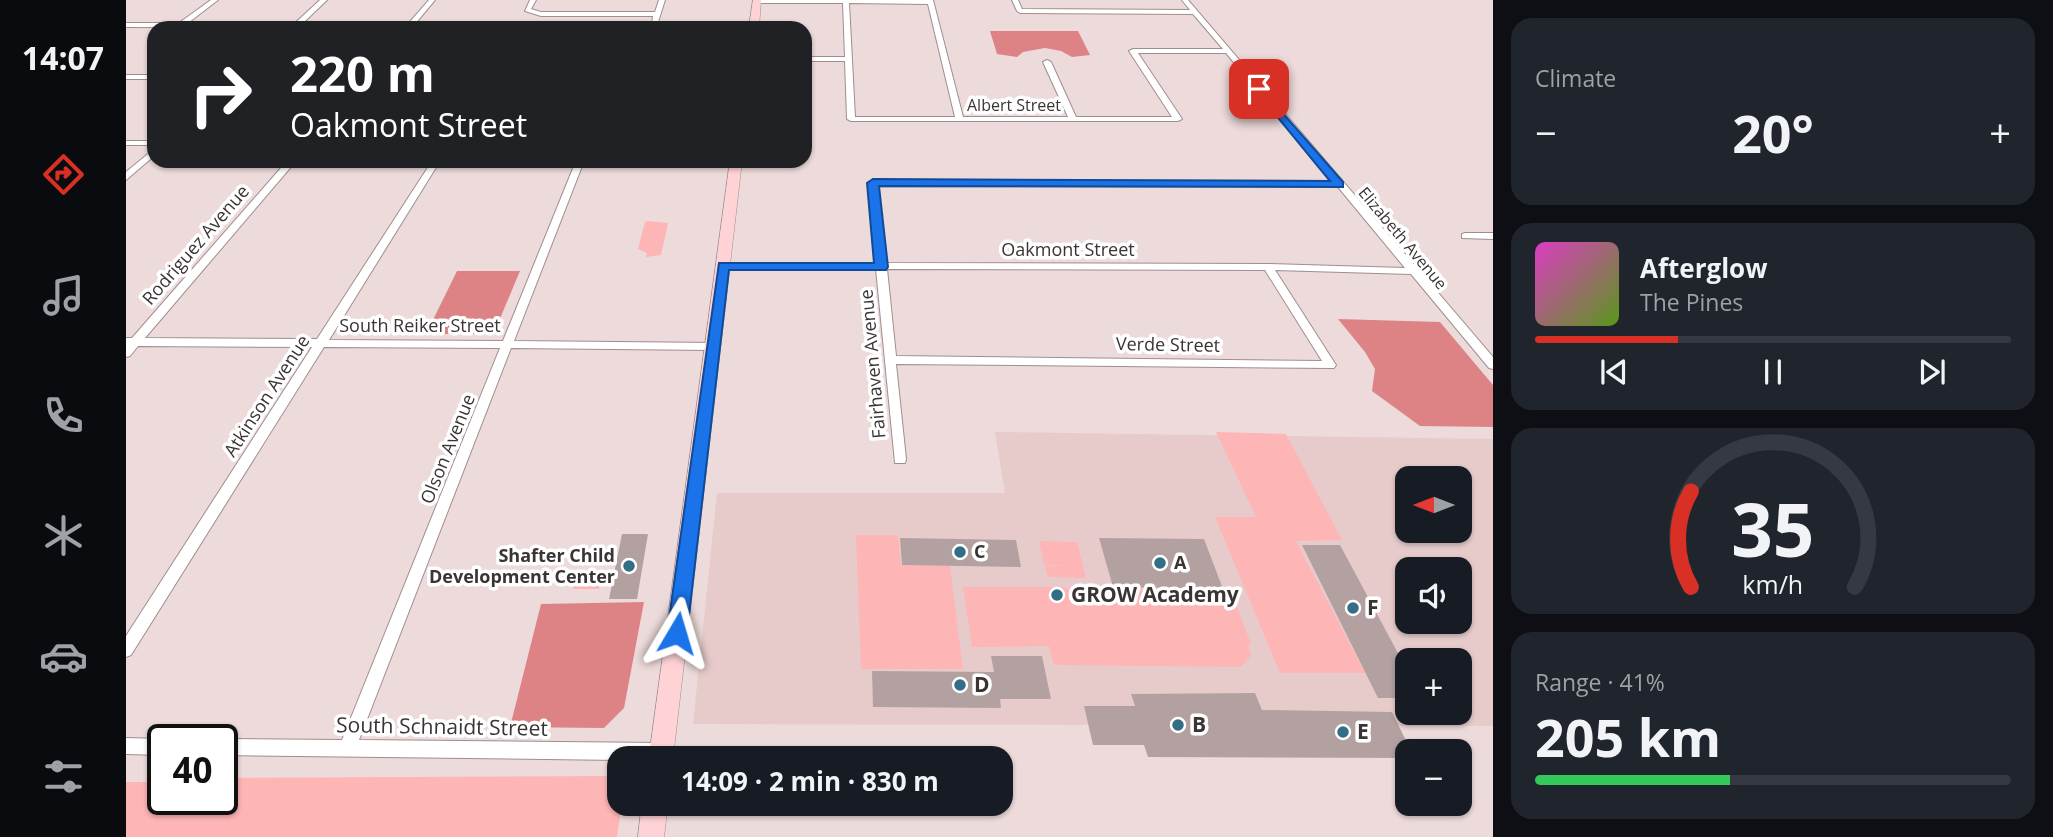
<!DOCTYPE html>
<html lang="en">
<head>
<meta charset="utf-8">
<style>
	:root { --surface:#171b24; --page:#20242c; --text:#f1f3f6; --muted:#9ea1a6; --line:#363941; --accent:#d93025 }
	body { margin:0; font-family:"Open Sans",sans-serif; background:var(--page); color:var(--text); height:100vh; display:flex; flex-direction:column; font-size:26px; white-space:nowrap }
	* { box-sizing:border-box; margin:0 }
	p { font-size:23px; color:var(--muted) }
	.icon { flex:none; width:38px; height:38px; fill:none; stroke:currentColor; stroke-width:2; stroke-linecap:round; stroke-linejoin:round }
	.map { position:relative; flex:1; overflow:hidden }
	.details { display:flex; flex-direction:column; gap:18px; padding:18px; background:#0d0f14; width:560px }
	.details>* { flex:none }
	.top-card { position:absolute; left:21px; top:21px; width:665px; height:147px; border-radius:21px; box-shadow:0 2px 5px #0004; background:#202124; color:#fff; overflow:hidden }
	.needle { width:46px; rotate:270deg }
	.buttons { position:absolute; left:1269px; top:466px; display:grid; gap:14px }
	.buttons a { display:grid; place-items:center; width:77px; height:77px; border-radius:14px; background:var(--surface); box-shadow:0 2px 5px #0004; font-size:35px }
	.speed { position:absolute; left:21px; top:724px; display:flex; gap:14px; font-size:35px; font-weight:700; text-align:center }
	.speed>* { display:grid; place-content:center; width:91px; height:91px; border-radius:50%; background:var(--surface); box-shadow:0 2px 5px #0004; line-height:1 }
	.speed .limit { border:4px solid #111; border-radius:10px; background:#fff; color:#111 }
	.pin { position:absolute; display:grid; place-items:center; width:60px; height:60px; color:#fff; margin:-30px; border-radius:14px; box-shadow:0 4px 10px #0006 }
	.me { position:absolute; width:77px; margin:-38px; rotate:7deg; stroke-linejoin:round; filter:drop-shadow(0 0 5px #0008) }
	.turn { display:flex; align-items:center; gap:24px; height:147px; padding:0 28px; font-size:32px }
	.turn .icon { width:91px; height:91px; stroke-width:2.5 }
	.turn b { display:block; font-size:49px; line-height:60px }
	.big { font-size:52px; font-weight:700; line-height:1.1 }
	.details .card { flex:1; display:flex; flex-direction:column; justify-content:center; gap:10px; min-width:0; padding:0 24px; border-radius:21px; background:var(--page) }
	.details .dial { align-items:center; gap:0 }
	.dial svg { height:182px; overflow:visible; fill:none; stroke:var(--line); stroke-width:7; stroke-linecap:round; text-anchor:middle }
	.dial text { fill:var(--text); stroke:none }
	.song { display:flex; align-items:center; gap:21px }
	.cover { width:84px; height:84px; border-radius:10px; background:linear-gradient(135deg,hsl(310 70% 55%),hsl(90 70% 35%)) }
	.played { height:7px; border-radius:4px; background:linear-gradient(90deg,var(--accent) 30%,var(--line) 30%) }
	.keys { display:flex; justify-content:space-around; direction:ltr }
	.heat { display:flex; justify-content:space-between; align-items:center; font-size:38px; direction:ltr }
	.charge { height:10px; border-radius:5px; background:linear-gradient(90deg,#34c759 41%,var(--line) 0) }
	.trip { position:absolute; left:481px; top:746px; width:406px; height:70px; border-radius:21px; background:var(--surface); box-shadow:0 2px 5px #0004; font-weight:700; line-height:70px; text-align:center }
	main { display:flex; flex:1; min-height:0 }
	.menu { display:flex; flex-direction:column; width:126px; justify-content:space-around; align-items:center; background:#090b0e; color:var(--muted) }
	.menu .icon { width:49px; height:49px }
	.menu .selected { color:var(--accent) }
	.menu b { font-size:32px; color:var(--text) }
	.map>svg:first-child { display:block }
	.built { fill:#e7cbcb; fill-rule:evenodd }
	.green { fill:#feb5b6 }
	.water { fill:#de8385 }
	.building { fill:#b3a1a1 }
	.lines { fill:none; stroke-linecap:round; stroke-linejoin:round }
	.street-casing { stroke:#9f8e8e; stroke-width:2 }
	.secondary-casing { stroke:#9f8e8e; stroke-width:1 }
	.street { fill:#fff; fill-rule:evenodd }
	.secondary { fill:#ffd3d6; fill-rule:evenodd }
	.route { fill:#1a73e8; stroke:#114b97; stroke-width:2 }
	.poi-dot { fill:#336d86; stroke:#fff; stroke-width:2.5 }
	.labels { text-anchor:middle; stroke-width:7; stroke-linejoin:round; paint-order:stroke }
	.far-street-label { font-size:16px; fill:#3b3434; stroke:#fff }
	.street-label { font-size:18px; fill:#3b3434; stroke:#fff }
	.poi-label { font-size:18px; font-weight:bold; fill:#3b3434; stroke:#fff; text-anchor:start }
	.near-poi-label { font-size:21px; font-weight:bold; fill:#3b3434; stroke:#fff; text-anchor:start }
	.near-street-label { font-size:21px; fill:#3b3434; stroke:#fff }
</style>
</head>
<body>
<main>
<nav class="menu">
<b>14:07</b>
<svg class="icon selected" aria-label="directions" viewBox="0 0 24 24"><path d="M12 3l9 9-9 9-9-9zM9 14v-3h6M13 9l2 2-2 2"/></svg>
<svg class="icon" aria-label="music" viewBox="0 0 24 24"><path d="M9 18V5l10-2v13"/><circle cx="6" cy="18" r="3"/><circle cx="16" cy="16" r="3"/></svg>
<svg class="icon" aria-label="phone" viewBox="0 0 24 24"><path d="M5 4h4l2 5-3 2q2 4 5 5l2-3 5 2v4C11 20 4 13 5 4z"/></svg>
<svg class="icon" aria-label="climate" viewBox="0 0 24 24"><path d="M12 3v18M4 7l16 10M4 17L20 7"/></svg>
<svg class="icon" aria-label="car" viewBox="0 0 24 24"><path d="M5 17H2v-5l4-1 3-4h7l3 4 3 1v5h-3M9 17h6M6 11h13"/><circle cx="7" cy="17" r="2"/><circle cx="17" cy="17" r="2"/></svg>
<svg class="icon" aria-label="filters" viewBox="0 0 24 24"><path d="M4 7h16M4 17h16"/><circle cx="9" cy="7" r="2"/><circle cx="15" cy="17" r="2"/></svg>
</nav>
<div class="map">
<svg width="1367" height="837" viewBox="0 0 1367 837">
	<rect width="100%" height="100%" fill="#eddada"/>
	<!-- built -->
	<path class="built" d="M869,432l498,7v287l-800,-2 24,-231h288zM1281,478h53v52h-53zM1281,569h53v52h-53zM1281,660h53v52h-53z"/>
	<!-- green -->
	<path class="green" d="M521,221l21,2 -7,32 -15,2 1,-4 -9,-4 7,-27z
		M1090,432l70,2 56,106 -46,1 69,132h-85l-65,-156h41z
		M730,535h42l3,30 49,1 13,103h-102z
		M913,541l38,1 9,36 -38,-1 -3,-11 27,-1h-28z
		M451,570h26l-4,19h-26z
		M837,587h101l29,11 15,-1 22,-7 101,1 20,53 -3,1 3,10 -10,12 -187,-2 -5,-19 -77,1z
		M493,776l1,27h2l-5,34h-491v-55h37v18h59v-22z"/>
	<!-- water -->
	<path class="water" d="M864,31h88l12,24 -18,2 -11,-6 -16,-3 -22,4 -6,5 -20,-3z
		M331,271h63l-24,57 -13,6h-57z
		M1212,319l102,3 53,63v42l-73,-1 -48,-35 3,-22 -10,-17z
		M518,602l-20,106 -20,20 -94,-1 31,-123z"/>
	<!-- building -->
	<path class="building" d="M496,534h26l-11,65h-28z
		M774,538l116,2 5,27 -119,-2z
		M973,538l105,1 19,50 -110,-2z
		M1176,545h38l67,125v28h-29z
		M865,656h51l9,43h-51l1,9 -128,-1 -1,-36 122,1z
		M1129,693l7,17 130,2 19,39h-4v7l-259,-1 -4,-12h-51l-9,-39h51l-4,-12z"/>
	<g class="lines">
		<!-- street casing -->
		<g class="street-casing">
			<path id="street" d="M85,0h7l-30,23 106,1 26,-24h7l-25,24h106l21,-24h6l-20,24h51l3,2 -3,2 -340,-1v-4h53z
				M404,0h6l-5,9 10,3h114l4,-12h6l-7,22 9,6h-8l-7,-4 1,-8h-112l-16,-5z
				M629,0h178l30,117h105l-25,-55 4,-2 4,2 25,55h96l-43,-66 4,-2h90l-30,-35 -173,-1 -3,-2 -5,-11h6l4,9 168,1 -8,-10h6l305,357v12l-4,-1 -78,-94 -136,-4 59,92 2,3 -2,3 -438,-4 10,95 -1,4h-10l-19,-194h-153l-4,-1v-4l157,-1 -7,-80 4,-3 460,1 -107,-128h-88l44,66 -4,2h-327l-4,-2 -2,-58h-40v-4h40l-2,-54h-86zM723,3l79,1 27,113h-100zM752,186l460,1 67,81 -137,-4 -382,-1zM761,269l378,1 57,91 -426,-5z
				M0,75h28v4h-28z
				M0,141h28v4h-28z
				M28,149v7l-28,24v-8z
				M161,161h9l-151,177 172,1 115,-178h8l-111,179 174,1 73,-180h8l-70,180 203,2 2,3 -2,3 -4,1 -202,-2 -152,392 302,3 6,3 3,6 -3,6h-47v2l-398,-5v-15h-4l4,-1 120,1 158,-392 -176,-1 -193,308 -5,2v-21l186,-289 -174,-1 -8,10 -4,1v-19h6z
				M1339,233h28v6l-31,-1v-4z
				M0,738l37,1 4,1h-4v15l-37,-1z"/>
		</g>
		<!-- secondary casing -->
		<g class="secondary-casing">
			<path id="secondary" d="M627,0h8l-2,28h-10z
				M604,161h12l-69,597h-24z
				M516,803h26l-4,34h-26z"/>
		</g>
		<!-- street -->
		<use href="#street" class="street"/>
		<!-- secondary -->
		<use href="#secondary" class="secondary"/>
	</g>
	<!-- route -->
	<path class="route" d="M1133,86l84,96v5l-464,-1 9,81 -2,3h-157l-42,363 -3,7 -7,2 -7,-2 -3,-7 52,-370h155l-7,-80 6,-4 457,2 -74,-90 -2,-2z"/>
	<!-- markers -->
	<g class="poi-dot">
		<circle cx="834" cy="552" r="7"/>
		<circle cx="1034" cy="563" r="7"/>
		<circle cx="503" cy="566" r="7"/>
		<circle cx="931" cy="595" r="7"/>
		<circle cx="1227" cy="608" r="7"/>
		<circle cx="834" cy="685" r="7"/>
		<circle cx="1052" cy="725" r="7"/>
		<circle cx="1217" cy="732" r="7"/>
	</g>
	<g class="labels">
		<!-- far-street labels -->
		<g class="far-street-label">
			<text x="888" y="111">Albert Street</text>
			<text transform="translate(1277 238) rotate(50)" y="6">Elizabeth Avenue</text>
		</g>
		<!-- street labels -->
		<g class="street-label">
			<text transform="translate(70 245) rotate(-49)" y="6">Rodriguez Avenue</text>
			<text x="942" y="256">Oakmont Street</text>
			<text x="294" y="332">South Reiker Street</text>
			<text transform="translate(1042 345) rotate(1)" y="6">Verde Street</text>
			<text transform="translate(747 364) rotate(-95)" y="6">Fairhaven Avenue</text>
			<text transform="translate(141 396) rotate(-57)" y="6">Atkinson Avenue</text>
			<text transform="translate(322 449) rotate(-68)" y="6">Olson Avenue</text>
		</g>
		<!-- poi labels -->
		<g class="poi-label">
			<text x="848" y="558">C</text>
			<text x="489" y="562" text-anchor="end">Shafter Child<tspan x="489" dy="21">Development Center</tspan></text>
			<text x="1048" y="569">A</text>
		</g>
		<!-- near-poi labels -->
		<g class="near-poi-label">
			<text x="945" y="602">GROW Academy</text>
			<text x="1241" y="615">F</text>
			<text x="848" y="692">D</text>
			<text x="1066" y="732">B</text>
			<text x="1231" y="739">E</text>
		</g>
		<!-- near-street labels -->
		<g class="near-street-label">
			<text transform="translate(316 727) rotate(1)" y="7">South Schnaidt Street</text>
		</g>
	</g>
</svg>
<div class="buttons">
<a><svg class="needle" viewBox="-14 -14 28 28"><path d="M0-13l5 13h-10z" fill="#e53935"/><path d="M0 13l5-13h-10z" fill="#9ea1a6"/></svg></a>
<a><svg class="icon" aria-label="sound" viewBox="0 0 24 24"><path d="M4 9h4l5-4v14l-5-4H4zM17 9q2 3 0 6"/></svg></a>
<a>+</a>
<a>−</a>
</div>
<div class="speed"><div class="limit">40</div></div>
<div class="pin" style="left:1133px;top:89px;background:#d93025"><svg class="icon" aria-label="arrive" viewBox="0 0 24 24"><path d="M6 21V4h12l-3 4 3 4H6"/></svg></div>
<svg class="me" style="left:551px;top:633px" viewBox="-20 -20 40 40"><path d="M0-17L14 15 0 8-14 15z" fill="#1a73e8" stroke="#fff" stroke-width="4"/></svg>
<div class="trip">14:09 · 2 min · 830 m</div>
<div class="top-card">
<div class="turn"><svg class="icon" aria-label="right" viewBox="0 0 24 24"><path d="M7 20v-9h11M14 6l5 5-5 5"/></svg><div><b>220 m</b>Oakmont Street</div></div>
</div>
</div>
<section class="details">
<div class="card"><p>Climate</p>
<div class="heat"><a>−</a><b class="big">20°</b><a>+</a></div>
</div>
<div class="card">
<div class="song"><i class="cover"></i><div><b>Afterglow</b><p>The Pines</p></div></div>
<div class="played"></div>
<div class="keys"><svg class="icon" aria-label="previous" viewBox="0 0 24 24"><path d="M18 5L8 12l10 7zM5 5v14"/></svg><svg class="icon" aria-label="pause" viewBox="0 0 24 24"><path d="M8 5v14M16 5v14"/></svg><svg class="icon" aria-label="next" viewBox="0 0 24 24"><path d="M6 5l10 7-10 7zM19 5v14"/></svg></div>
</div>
<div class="card dial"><svg viewBox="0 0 100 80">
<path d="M14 69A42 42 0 1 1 86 69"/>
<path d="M14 69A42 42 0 0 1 14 27" stroke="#d93025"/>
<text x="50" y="56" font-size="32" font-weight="700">35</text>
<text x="50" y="72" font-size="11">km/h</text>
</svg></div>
<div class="card"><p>Range · 41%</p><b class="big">205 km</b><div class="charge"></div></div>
</section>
</main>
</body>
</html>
